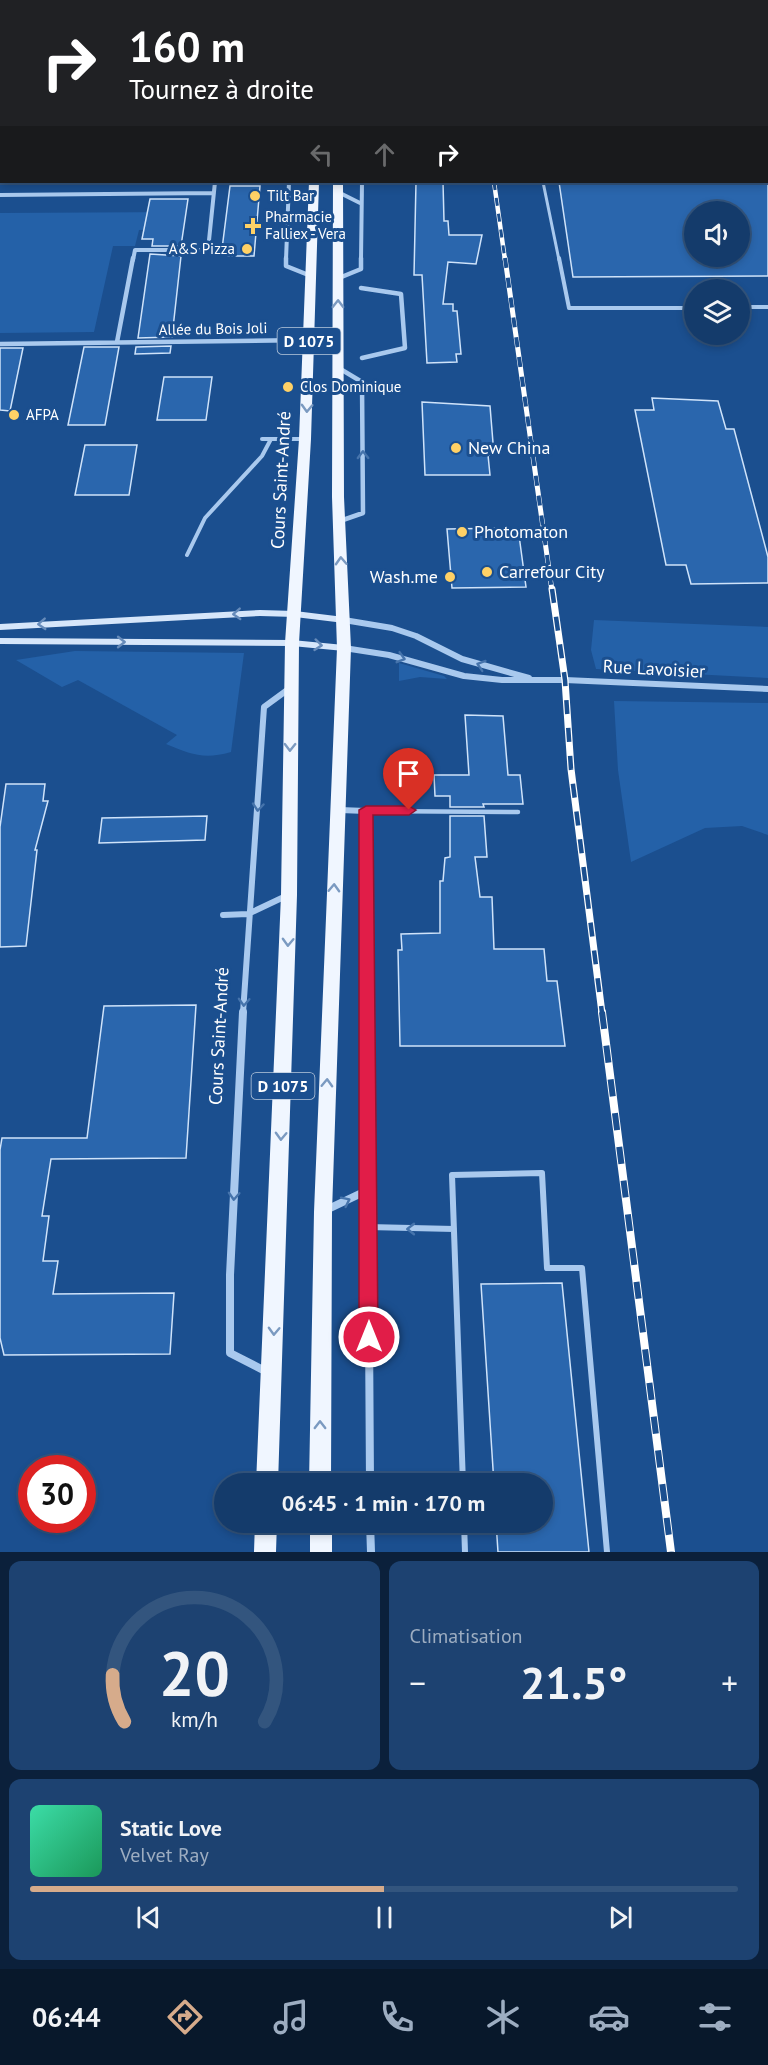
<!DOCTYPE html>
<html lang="fr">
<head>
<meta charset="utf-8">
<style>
	:root { --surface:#143b6b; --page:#1d4271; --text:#f1f3f6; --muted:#9dadc1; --line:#33557e; --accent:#d6ab8b }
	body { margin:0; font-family:"PT Sans",sans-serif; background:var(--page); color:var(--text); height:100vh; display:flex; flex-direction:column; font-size:22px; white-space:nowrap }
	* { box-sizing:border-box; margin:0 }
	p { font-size:20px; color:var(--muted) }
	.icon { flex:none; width:33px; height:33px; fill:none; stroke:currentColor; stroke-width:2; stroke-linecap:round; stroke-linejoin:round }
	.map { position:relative; height:1552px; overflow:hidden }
	.drawer { display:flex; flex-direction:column; gap:9px; padding:9px; background:#0b203b; flex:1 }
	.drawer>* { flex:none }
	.hud { position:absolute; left:0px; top:0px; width:768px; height:183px; box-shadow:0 3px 9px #0003,0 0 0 2px var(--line); background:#202124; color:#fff; overflow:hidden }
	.fabs { position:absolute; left:684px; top:201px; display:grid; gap:12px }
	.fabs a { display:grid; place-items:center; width:66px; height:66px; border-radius:50%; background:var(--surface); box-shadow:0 3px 9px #0003,0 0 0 2px var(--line); font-size:30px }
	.speed { position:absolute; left:18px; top:1455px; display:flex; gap:12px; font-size:30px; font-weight:700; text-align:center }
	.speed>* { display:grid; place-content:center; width:78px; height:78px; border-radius:50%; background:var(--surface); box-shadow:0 3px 9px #0003,0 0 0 2px var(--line); line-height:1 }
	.speed .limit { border:9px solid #d22; background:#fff; color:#111 }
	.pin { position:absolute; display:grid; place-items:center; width:51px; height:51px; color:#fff; margin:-62px -26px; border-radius:50% 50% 50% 0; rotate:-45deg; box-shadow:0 0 6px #0007 }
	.pin .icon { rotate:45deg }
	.me { position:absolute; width:66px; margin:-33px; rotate:0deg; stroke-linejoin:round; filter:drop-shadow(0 0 4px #0008) }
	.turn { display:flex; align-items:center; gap:21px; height:126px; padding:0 30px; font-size:27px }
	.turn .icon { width:78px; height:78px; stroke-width:2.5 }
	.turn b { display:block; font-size:42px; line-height:51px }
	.lanes { display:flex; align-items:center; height:57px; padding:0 30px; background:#0003; justify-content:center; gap:30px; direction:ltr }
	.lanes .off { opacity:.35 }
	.big { font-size:45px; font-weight:700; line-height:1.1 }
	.drawer .tile { flex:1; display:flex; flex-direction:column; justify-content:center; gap:9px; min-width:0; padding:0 21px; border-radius:12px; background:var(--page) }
	.drawer .dial { align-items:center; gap:0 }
	.dial svg { height:156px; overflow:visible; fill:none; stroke:var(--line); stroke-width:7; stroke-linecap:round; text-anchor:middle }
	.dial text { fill:var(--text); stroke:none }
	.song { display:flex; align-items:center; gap:18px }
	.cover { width:72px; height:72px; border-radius:9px; background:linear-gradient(135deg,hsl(160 70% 55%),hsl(150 70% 35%)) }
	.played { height:6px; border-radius:3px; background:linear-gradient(90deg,var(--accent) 50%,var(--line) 50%) }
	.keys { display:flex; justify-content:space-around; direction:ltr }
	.heat { display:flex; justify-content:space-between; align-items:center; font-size:33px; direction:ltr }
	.drawer .tiles { flex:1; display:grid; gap:9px; grid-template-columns:1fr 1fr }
	.tile:last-child { grid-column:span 2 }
	.trip { position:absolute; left:214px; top:1473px; width:339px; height:60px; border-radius:30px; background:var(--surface); box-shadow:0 3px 9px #0003,0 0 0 2px var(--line); font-weight:700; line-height:60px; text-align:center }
	.menu { display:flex; height:96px; justify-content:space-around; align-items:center; background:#08182b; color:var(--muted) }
	.menu .icon { width:42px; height:42px }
	.menu .current { color:var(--accent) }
	.menu b { font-size:27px; color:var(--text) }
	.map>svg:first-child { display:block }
	.green { fill:#2461a8 }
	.building { fill:#2a66ad; stroke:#cfe3fa; stroke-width:1.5; fill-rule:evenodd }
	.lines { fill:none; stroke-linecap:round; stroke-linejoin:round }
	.lane-far3 { stroke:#a9c9ee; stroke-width:3 }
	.lane-far2 { stroke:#a9c9ee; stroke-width:4 }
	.lane-far1 { stroke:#a9c9ee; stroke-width:4.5 }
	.lane { stroke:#a9c9ee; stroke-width:6 }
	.street-far3 { stroke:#a9c9ee; stroke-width:4 }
	.street-far2 { stroke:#a9c9ee; stroke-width:4.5 }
	.street-far1 { stroke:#a9c9ee; stroke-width:6 }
	.street { stroke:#a9c9ee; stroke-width:8 }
	.secondary { fill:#d6e6fa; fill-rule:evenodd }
	.primary { fill:#f0f6ff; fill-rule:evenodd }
	.rail-far3-casing { stroke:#fff; stroke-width:4.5 }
	.rail-far2-casing { stroke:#fff; stroke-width:5 }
	.rail-far1-casing { stroke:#fff; stroke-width:7 }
	.rail-casing { stroke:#fff; stroke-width:8 }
	.rail-far3 { stroke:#1b4f8f; stroke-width:3; stroke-dasharray:8; stroke-linecap:butt }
	.rail-far2 { stroke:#1b4f8f; stroke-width:4; stroke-dasharray:10; stroke-linecap:butt }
	.rail-far1 { stroke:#1b4f8f; stroke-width:4.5; stroke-dasharray:14; stroke-linecap:butt }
	.rail { stroke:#1b4f8f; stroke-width:6; stroke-dasharray:17; stroke-linecap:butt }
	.oneway { stroke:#7b9ac1 }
	.oneway2 { stroke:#4674ac }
	.oneway3 { stroke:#668bba }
	.route { fill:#e11d48; stroke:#92132f; stroke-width:1.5 }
	.poi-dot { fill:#ffd166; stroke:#1b4f8f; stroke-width:2 }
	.labels { text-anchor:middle; stroke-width:6; stroke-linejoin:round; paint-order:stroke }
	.far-poi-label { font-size:15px; fill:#fff; stroke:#1b4f8f; text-anchor:start }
	.far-street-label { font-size:15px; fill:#fff; stroke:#1b4f8f }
	.shield { fill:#1b4f8f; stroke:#bbcadd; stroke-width:1.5 }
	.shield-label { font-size:16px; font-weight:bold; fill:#fff }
	.poi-label { font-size:18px; fill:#fff; stroke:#1b4f8f; text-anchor:start }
	.street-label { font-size:18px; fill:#fff; stroke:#1b4f8f }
</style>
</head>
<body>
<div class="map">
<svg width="768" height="1552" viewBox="0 0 768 1552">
	<rect width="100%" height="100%" fill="#1b4f8f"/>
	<!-- green -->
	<path class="green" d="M185,212l-3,17 -43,1 -4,16h-22l-19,86 -94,1v-120z
		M594,620l174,7v51l-172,-9 -5,-19z
		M75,651l169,2 -13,99c-28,8 -40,2 -65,-8l11,-9 -99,-55 -16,7 -46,-27z
		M399,663l45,13 3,3 -27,-2 -21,4z
		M614,701l154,2v132l-26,-9 -37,2 -74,34 -13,-92z"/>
	<!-- building -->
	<path class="building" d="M416,182h27l1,39h4l1,14h33l-6,29 -28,-2 -5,42h10v7h4l4,43h-5l1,8 -30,1 -5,-88h-8z
		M559,182h209v94l-195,1zM694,212h46v44h-46z
		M230,186h30l-6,70h-29l1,-7h-4z
		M150,199h38l-7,47h-29l1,-7h-11z
		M150,254l31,2 -9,81 -34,1z
		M171,346l-1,7 -35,1 1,-7z
		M84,347h35l-14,78h-37z
		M0,348h23l-13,63 -10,-1z
		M164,377h48l-6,43h-49z
		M652,398l66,3 8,28h8l34,128v26l-77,1 -5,-19h-20l-31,-155h19z
		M422,402l68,4 4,49h-6l2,20h-65z
		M85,445h52l-8,50h-54z
		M518,528l8,59 -74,1 -5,-59z
		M465,715l38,1 5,59h12l3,29h-40l1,3h-34v-11h-15l-1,-21h35z
		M6,784h39l-2,17h5l-13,49h2l-11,96 -26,1v-120z
		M207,816l-2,24 -106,3 3,-25z
		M450,816h34l3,41h-12l5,40h12l2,52h50l3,32h10l8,65h-165l-2,-96h4l-1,-16 39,-1v-52h3l2,-23 5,-1z
		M196,1005l-10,153 -135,1 -9,57h7l-6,45h15l-5,33 121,-1 -4,61 -166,1 -4,-17v-188l2,-12h85l17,-132z
		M562,1283l27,269h-91l-2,-30h47v-38h-49l-13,-200z"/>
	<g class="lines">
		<!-- lane-far3 -->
		<path class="lane-far3" d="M543,182l16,78"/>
		<!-- lane-far2 -->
		<path class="lane-far2" d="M559,258l10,50h125
			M740,307h28
			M262,439h41
			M187,555l18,-37 57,-62 9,-17"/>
		<!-- lane-far1 -->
		<path class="lane-far1" d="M366,811l152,1"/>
		<!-- lane -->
		<path class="lane" d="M368,1227l86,2
			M463,1484l-11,-309 90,-2 5,95h35l25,284
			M464,1522l1,30"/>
		<!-- street-far3 -->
		<path class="street-far3" d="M302,0l7,2
			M349,0l6,2
			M338,192l22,11
			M0,195l214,-2
			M133,260l2,-10h73l7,-68
			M286,260l3,-78
			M361,260l1,-78"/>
		<!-- street-far2 -->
		<path class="street-far2" d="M286,258v8l25,10
			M339,278l22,-9v-11
			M361,288l40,6 4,54 -43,10
			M117,342l16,-84
			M0,344l308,-4
			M337,367l25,15 1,131 -23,8"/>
		<!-- street-far1 -->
		<path class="street-far1" d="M344,620l48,8 24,8 46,23 67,19
			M344,648l45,7 75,21 38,4h63l203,9
			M340,810l26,1 1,202
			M223,915l25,-1 38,-18
			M243,1013l21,-306 26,-19"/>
		<!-- street -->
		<path class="street" d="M243,1012l-13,263v78l37,19
			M367,1012l3,472
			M326,1210l42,-20
			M370,1522l1,30"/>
		<!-- secondary -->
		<path class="secondary" d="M766,48h2v4h-2z
			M260,610l35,1 49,6 5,3 -5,3 -49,-6 -35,-1 -260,14v-6z
			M0,638l292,2 52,5 6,3 -6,3 -52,-5 -292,-2z"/>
		<!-- primary -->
		<path class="primary" d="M316,0h8v2h-8z
			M339,0h8v2h-8z
			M309,182h10l-8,257 -12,204 -2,252 -19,589h-22l25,-589 4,-252 14,-204z
			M333,182h10l1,315 7,151 -19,564 -1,272h-22l5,-272 23,-564 -5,-151z
			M255,1522h22l-1,30h-22z
			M310,1522h22v30h-22z"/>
		<!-- rail-far3 casing -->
		<g class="rail-far3-casing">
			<path id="rail-far3" d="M494,182l11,78"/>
		</g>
		<!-- rail-far2 casing -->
		<g class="rail-far2-casing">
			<path id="rail-far2" d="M505,258l47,333"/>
		</g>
		<!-- rail-far1 casing -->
		<g class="rail-far1-casing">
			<path id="rail-far1" d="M552,589l13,91 6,89 31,244"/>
		</g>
		<!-- rail casing -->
		<g class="rail-casing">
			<path id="rail" d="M602,1012l69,540"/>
		</g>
		<!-- rail-far3 -->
		<use href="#rail-far3" class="rail-far3"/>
		<!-- rail-far2 -->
		<use href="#rail-far2" class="rail-far2"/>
		<!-- rail-far1 -->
		<use href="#rail-far1" class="rail-far1"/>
		<!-- rail -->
		<use href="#rail" class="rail"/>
	</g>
	<!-- one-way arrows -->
	<defs><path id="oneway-chevron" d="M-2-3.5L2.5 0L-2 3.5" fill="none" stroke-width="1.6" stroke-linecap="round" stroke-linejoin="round" transform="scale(1.5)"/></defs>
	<g class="oneway">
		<use href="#oneway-chevron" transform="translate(338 304) rotate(-89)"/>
		<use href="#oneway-chevron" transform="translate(307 408) rotate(92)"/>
		<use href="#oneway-chevron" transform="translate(341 561) rotate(-93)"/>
		<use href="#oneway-chevron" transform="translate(290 747) rotate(91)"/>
		<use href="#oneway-chevron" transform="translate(334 888) rotate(-88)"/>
		<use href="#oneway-chevron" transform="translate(288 942) rotate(92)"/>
		<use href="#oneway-chevron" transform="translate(327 1083) rotate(-88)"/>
		<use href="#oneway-chevron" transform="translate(281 1136) rotate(92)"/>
		<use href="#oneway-chevron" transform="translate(274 1331) rotate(92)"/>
		<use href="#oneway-chevron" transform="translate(320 1425) rotate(-90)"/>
	</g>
	<g class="oneway2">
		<use href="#oneway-chevron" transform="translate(363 455) rotate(-91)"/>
		<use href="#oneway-chevron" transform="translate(401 658) rotate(16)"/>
		<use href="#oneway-chevron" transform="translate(481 665) rotate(-162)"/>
		<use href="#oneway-chevron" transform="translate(258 807) rotate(95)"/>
		<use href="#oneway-chevron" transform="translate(244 1002) rotate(93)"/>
		<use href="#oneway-chevron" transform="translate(234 1196) rotate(93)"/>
		<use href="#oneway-chevron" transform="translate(346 1201) rotate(-26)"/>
		<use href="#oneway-chevron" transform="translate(411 1229) rotate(-180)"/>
	</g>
	<g class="oneway3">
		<use href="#oneway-chevron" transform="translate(237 614) rotate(177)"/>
		<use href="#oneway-chevron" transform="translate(42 624) rotate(177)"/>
		<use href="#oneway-chevron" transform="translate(121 642)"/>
		<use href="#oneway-chevron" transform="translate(318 645) rotate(6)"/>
	</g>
	<!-- route -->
	<path class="route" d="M366,806h43l7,4 -7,5h-36l5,522 -3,6 -6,2 -7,-2 -3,-6v-527z"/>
	<!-- markers -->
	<g class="poi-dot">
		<circle cx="255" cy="196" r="6"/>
		<path d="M250 217h6v6h6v6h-6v6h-6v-6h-6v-6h6z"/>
		<circle cx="247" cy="249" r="6"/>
		<circle cx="288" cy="387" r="6"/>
		<circle cx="14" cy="415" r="6"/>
		<circle cx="456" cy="448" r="6"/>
		<circle cx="462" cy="532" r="6"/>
		<circle cx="487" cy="572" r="6"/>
		<circle cx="450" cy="577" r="6"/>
	</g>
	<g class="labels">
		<!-- far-poi labels -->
		<g class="far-poi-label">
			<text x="267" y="201">Tilt Bar</text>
			<text x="265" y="222">Pharmacie<tspan x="265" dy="17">Falliex - Vera</tspan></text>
			<text x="235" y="254" text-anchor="end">A&amp;S Pizza</text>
			<text x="300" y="392">Clos Dominique</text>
			<text x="26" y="420">AFPA</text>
		</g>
		<!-- far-street labels -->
		<g class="far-street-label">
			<text transform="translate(213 329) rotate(-1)" y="5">Allée du Bois Joli</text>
		</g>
		<!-- shield labels -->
		<g class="shield">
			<rect x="277.5" y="328" width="63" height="26" rx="4.5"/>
			<rect x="251.5" y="1073" width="63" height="26" rx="4.5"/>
		</g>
		<g class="shield-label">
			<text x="309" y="347">D 1075</text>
			<text x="283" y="1092">D 1075</text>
		</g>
		<!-- poi labels -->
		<g class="poi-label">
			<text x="468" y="454">New China</text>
			<text x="474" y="538">Photomaton</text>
			<text x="499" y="578">Carrefour City</text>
			<text x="438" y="583" text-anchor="end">Wash.me</text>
		</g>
		<!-- street labels -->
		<g class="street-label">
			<text transform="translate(281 480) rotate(-87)" y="6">Cours Saint-André</text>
			<text transform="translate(654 669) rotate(3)" y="6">Rue Lavoisier</text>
			<text transform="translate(219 1036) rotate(-87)" y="6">Cours Saint-André</text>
		</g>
	</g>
</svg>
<div class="fabs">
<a><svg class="icon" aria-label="sound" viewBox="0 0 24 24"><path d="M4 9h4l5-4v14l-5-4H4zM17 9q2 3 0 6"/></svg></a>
<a><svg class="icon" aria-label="layers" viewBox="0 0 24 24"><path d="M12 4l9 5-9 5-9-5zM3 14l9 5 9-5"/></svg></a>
</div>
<div class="speed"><div class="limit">30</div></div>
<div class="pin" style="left:409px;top:810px;background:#d93025"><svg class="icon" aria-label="arrive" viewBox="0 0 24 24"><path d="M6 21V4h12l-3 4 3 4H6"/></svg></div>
<svg class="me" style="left:369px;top:1337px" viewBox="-20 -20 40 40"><circle r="17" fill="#e11d48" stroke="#fff" stroke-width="3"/><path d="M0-11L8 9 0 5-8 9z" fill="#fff"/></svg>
<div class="trip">06:45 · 1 min · 170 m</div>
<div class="hud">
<div class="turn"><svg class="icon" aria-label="right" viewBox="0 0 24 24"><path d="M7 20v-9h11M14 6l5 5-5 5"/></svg><div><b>160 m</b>Tournez à droite</div></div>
<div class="lanes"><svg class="icon off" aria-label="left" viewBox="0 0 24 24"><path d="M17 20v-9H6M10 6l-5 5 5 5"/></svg><svg class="icon off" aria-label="ahead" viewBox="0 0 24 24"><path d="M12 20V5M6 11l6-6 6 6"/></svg><svg class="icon" aria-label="right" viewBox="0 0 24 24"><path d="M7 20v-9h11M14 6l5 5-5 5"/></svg></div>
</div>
</div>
<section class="drawer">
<div class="tiles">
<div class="tile dial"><svg viewBox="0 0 100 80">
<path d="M14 69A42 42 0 1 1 86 69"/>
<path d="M14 69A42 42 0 0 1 8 45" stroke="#d6ab8b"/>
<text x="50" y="56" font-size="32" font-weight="700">20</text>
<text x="50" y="72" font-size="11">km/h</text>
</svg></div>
<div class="tile"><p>Climatisation</p>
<div class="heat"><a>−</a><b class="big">21.5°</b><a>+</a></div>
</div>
<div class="tile">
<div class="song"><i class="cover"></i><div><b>Static Love</b><p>Velvet Ray</p></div></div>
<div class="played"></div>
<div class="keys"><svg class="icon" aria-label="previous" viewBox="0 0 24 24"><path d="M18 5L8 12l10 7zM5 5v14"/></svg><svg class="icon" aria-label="pause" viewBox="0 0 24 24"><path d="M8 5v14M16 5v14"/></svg><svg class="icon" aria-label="next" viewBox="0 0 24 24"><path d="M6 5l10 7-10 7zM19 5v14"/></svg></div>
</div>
</div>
</section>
<nav class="menu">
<b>06:44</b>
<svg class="icon current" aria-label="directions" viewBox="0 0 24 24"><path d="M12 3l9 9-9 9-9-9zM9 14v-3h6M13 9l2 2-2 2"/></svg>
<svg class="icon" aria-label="music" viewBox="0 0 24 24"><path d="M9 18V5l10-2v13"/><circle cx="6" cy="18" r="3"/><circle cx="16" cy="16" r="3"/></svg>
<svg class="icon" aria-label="phone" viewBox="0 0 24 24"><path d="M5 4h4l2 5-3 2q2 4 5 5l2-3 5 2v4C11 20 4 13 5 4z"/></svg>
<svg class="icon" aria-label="climate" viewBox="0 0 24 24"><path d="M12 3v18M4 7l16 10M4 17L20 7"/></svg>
<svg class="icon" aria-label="car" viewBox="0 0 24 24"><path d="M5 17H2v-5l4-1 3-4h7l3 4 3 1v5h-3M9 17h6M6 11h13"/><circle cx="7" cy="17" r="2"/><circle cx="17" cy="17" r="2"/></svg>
<svg class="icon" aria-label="filters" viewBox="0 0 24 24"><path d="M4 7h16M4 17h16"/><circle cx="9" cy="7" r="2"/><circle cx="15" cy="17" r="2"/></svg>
</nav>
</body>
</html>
